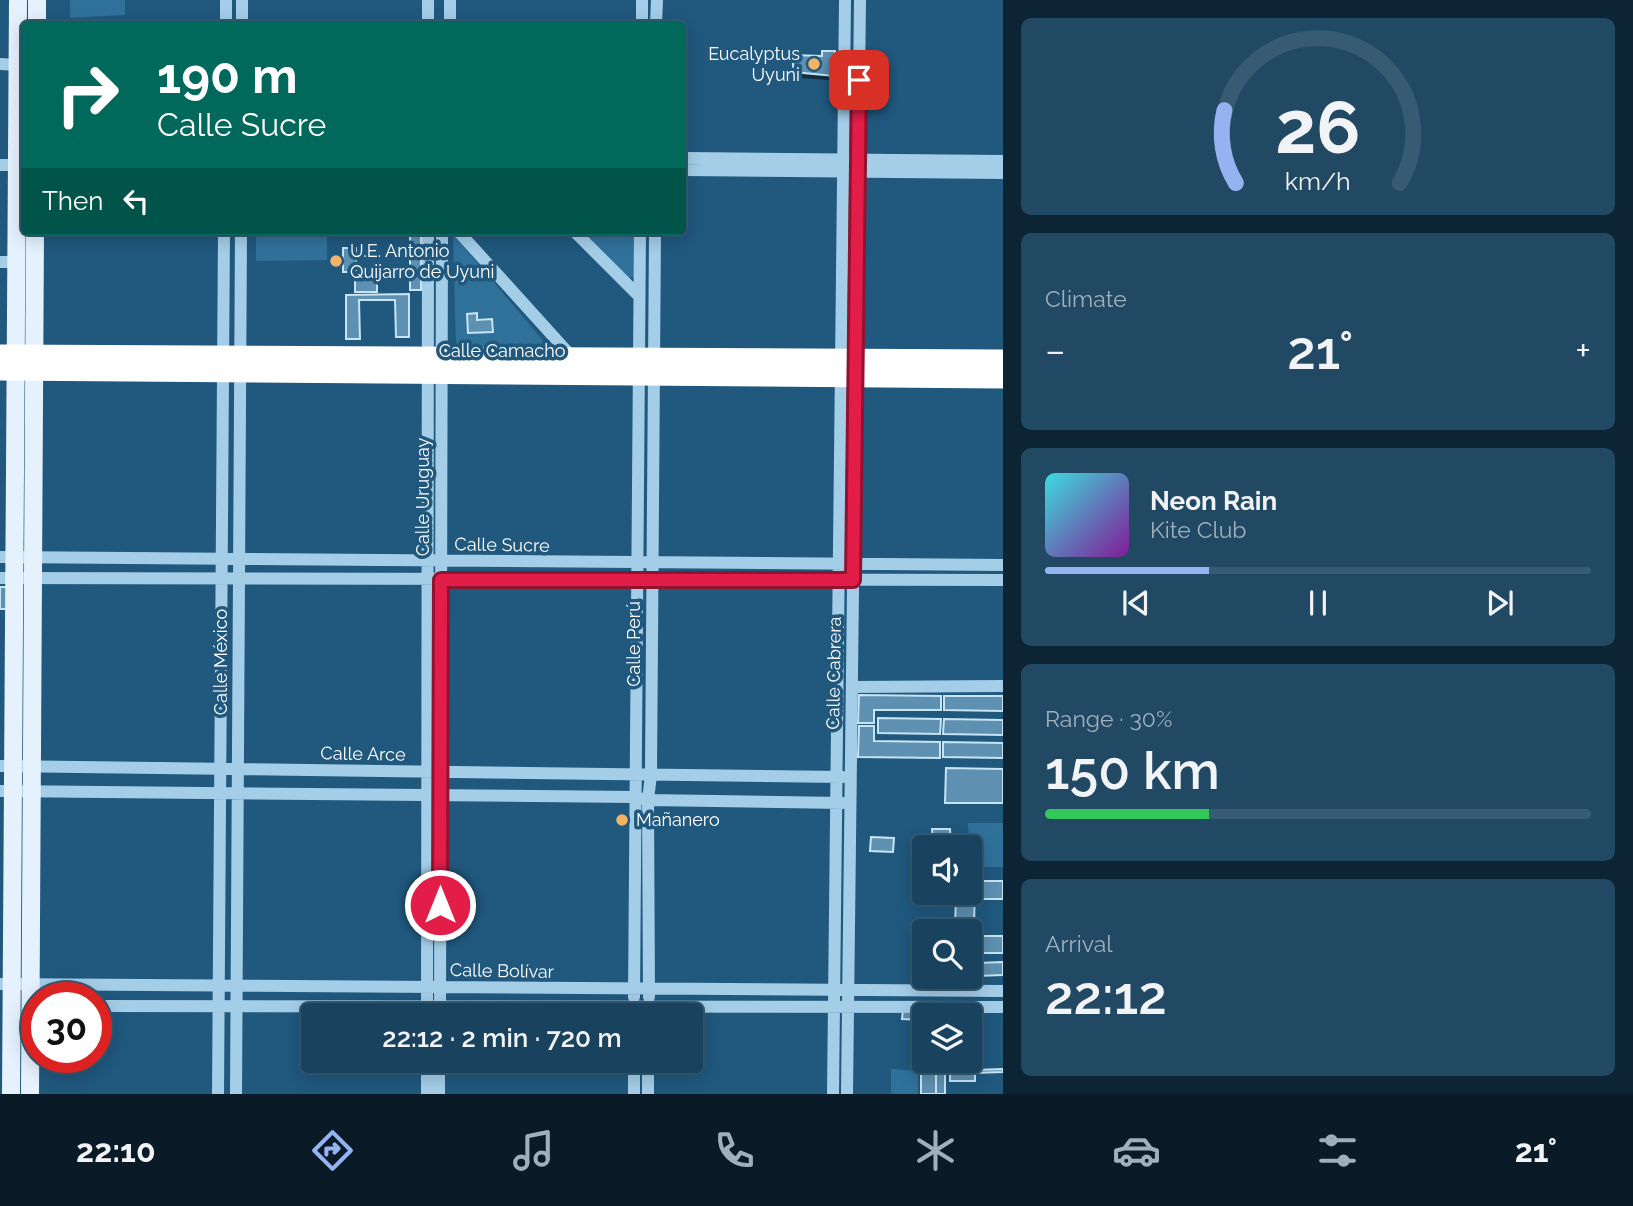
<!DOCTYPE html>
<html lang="en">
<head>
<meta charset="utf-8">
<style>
	:root { --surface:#18425e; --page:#214964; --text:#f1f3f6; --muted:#9fb0bc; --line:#365b73; --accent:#95b2f1 }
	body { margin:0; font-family:Raleway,sans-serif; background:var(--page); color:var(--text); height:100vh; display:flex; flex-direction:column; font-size:26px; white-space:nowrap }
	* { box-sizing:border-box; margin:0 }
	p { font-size:23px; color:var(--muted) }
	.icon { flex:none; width:38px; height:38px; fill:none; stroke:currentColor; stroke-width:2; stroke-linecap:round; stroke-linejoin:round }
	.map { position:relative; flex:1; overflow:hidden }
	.side { display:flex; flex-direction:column; gap:18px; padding:18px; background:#0d2434; width:630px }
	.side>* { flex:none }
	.top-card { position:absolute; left:21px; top:21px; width:665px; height:214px; border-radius:7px; box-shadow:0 4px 18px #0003,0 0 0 2px var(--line); background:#00695c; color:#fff; overflow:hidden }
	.fabs { position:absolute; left:912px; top:835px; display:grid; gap:14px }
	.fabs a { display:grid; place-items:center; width:70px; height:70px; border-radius:7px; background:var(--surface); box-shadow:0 4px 18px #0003,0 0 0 2px var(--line); font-size:35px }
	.speed { position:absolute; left:21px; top:982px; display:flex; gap:14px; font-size:35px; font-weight:700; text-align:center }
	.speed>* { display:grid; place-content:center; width:91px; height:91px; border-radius:50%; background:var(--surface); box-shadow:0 4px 18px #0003,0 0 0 2px var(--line); line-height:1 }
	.speed .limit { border:10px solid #d22; background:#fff; color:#111 }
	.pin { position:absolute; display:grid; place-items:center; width:60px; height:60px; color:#fff; margin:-30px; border-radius:14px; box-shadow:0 4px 10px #0006 }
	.me { position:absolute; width:77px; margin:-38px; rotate:0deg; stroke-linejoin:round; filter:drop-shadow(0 0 5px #0008) }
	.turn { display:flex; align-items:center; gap:24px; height:147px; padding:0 21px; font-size:32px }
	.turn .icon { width:91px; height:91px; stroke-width:2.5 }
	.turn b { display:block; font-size:49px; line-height:60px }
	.then { display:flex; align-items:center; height:66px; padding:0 21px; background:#0003; gap:14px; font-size:26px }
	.big { font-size:52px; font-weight:600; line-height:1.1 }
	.side .widget { flex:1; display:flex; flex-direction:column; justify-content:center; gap:10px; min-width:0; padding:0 24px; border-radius:10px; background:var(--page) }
	.side .dial { align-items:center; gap:0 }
	.dial svg { height:182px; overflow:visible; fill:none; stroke:var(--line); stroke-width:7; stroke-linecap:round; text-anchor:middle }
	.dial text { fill:var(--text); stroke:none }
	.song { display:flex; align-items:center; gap:21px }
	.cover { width:84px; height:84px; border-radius:10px; background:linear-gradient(135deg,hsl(180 70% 55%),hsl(290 70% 35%)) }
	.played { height:7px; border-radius:4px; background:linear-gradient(90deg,var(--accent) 30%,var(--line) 30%) }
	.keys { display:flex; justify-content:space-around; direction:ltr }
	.heat { display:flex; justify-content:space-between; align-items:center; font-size:38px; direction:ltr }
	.charge { height:10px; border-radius:5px; background:linear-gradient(90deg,#34c759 30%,var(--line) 0) }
	.trip { position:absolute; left:301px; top:1003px; width:402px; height:70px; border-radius:7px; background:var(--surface); box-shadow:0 4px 18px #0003,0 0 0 2px var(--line); font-weight:600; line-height:70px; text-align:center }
	.dock { display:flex; height:112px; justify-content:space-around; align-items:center; background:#0a1a26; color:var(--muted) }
	.dock .icon { width:49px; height:49px }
	.dock .active { color:var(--accent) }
	.dock b { font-size:32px; color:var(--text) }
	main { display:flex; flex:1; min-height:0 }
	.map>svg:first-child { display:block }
	.green { fill:#30719a }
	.shadow { fill:#0007 }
	.building { fill:#5d90b1; stroke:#c7e4f5; stroke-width:2 }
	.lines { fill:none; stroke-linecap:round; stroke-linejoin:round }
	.minor { stroke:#a4cde7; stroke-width:12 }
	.major { stroke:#e5f2fd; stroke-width:18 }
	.highway { stroke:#fff; stroke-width:21 }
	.route-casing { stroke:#92132f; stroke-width:18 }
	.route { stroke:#e11d48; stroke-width:12 }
	.poi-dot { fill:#f4b364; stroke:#20587e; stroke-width:2.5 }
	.labels { text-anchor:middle; stroke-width:7; stroke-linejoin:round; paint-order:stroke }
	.poi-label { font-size:18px; fill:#fff; stroke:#20587e; text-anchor:start }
	.street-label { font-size:18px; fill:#fff; stroke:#20587e }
</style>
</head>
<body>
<main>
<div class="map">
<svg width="1003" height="1094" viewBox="0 0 1003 1094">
	<rect width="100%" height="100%" fill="#20587e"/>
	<!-- green -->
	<path class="green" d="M70,0h55v15l-55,3z
		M256,231h71v29l-71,1z
		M583,231h54l-2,46 -7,1z
		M453,234l93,110 -90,3z
		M968,823h35v44h-33z
		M891,1069l27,2v23h-27z"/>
	<!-- shadow -->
	<path class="shadow" d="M834,53l6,6v22l-39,-3 -7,-6z
		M359,231h63l-1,60 -9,-2v-57l-52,1z
		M356,249l1,23h-11l-1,-1z
		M408,296l2,42 -13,-2v-36l-37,1v39l-12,-1 -1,-42z
		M477,315l1,6 15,1 1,11h-24z
		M861,697l79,1 1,13 -66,-1v13h-13z
		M1003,698v13l-57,-1z
		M940,721l1,14 -62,-3z
		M874,728l1,15 64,1 2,14h-80l-1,-2z
		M1003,744v14l-58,-1z
		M1003,770v34l-56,-2z
		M970,883l6,1 -1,48 -17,-1 12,-39z
		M970,938h33v16h-33z
		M904,1011l33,2v2h-13v45h12v11l10,2v21h-23v-68h-9l-1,-6h-8z
		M975,1073v9l-23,-1z"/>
	<!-- building -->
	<path class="building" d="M822,51h13l-1,25 -41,-4v-17l29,1z
		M410,231h11v59h-11z
		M343,248h13v24h-13z
		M355,278h22v14h-22z
		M409,294v43h-13l-1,-37h-36l1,39h-14v-44z
		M477,313v7l15,-1 1,13 -25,1 -1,-19z
		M0,587h8l-1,22h-7z
		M859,695l82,1v14h-67v13h-16z
		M944,696h59v15l-59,-1z
		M878,718l63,1 -1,15 -62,-1z
		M944,719l59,1v15l-60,-1z
		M859,726h15v15l66,1v16l-82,-1z
		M943,742l60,1v15l-60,-1z
		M946,768l57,1v34h-58z
		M932,829h18l1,18h-18z
		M871,837l23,1 -1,14 -23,-1z
		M970,881h5l-1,50h-19l1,-39h14z
		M981,881h22v18h-22z
		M933,923h15v8h-15z
		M970,936h33v17h-33z
		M1003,962v13l-25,1v-13z
		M970,963h8v13l-8,-1z
		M903,1009l33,1v5h-12v5l-22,-1z
		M911,1019l13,1v40h12v34h-15v-68l-10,-1z
		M936,1069h9v25h-9z
		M950,1069l25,1v11h-25z
		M1003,1069v3l-28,1v-3z"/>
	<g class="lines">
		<!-- minor -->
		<path class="minor" d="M226,24v-24
			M242,24v-24
			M428,24v-24
			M450,24v-24
			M642,24v-24
			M656,24l1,-24
			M0,64l18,1
			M682,158l321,3
			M0,165h24
			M682,170l321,3
			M458,231l114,126
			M574,231l65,65
			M0,262h17
			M0,557l1003,8
			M0,578l1003,2
			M852,687l151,-1
			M0,766l843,11
			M0,791l635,6 13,3 195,3
			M0,984l1003,7
			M634,997l6,-766
			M649,997l-1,-197 3,-25 4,-544
			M96,1006l907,1
			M427,1015l1,-784
			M440,1015l2,-784
			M427,1060v34
			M218,1094l6,-863
			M236,1094l5,-863
			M439,1094v-34
			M634,1094v-34
			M648,1094v-34
			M833,1094l12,-1094
			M847,1094l13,-1094"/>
		<!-- major -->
		<path class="major" d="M37,24v-24
			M11,1094l7,-1094
			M30,1094l5,-863"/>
		<!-- highway -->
		<path class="highway" d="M0,355l1003,5
			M0,370l1003,8"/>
	</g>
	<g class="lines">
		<!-- route casing -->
		<g class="route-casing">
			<path id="route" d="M440,905l1,-325h412l6,-500"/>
		</g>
		<!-- route -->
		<use href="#route" class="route"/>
	</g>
	<!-- markers -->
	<g class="poi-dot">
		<circle cx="814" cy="64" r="7"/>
		<circle cx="336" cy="261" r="7"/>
		<circle cx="622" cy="820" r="7"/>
	</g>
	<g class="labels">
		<!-- poi labels -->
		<g class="poi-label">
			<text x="800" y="60" text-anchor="end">Eucalyptus<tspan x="800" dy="21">Uyuni</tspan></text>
			<text x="350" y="257">U.E. Antonio<tspan x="350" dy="21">Quijarro de Uyuni</tspan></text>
			<text x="636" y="826">Mañanero</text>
		</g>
		<!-- street labels -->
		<g class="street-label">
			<text x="502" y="357">Calle Camacho</text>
			<text transform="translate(423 497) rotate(-90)" y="6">Calle Uruguay</text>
			<text transform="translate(502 545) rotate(1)" y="6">Calle Sucre</text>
			<text transform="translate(634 644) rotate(-90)" y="6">Calle Perú</text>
			<text transform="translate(221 662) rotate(-90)" y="6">Calle México</text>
			<text transform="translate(834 673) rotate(-89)" y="6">Calle Cabrera</text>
			<text transform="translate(363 754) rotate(1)" y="6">Calle Arce</text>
			<text transform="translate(502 971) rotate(1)" y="6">Calle Bolívar</text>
		</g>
	</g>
</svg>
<div class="fabs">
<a><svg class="icon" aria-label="sound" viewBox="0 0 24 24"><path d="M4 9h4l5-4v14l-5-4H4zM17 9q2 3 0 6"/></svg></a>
<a><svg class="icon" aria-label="search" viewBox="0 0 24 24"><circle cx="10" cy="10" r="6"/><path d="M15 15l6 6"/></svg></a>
<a><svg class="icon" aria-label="layers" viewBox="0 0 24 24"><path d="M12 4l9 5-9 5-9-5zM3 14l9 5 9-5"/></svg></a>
</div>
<div class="speed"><div class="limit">30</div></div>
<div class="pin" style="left:859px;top:80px;background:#d93025"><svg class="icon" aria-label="arrive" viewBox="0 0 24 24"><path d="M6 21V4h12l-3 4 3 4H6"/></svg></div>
<svg class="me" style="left:440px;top:905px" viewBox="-20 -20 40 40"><circle r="17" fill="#e11d48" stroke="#fff" stroke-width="3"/><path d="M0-11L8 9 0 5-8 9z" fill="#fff"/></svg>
<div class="trip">22:12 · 2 min · 720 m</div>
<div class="top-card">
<div class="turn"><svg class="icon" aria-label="right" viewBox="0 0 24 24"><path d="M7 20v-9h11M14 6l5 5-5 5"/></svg><div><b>190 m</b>Calle Sucre</div></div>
<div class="then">Then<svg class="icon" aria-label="left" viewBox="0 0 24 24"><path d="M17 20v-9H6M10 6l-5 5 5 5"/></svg></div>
</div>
</div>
<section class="side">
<div class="widget dial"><svg viewBox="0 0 100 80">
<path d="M14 69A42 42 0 1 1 86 69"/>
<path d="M14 69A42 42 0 0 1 9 37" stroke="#95b2f1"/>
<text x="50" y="56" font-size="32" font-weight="700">26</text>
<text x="50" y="72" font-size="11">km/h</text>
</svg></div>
<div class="widget"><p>Climate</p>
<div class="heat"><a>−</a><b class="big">21°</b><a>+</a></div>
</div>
<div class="widget">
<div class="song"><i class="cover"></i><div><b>Neon Rain</b><p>Kite Club</p></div></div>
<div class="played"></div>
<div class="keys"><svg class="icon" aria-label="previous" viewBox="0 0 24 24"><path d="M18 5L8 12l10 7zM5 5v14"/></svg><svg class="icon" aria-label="pause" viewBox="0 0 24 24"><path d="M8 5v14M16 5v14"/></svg><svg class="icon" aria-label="next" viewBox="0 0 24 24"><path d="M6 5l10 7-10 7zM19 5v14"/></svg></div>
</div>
<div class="widget"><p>Range · 30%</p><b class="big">150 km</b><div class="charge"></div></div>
<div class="widget"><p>Arrival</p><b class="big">22:12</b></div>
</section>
</main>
<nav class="dock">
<b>22:10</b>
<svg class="icon active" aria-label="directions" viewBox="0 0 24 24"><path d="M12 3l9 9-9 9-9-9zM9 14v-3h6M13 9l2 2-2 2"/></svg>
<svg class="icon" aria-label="music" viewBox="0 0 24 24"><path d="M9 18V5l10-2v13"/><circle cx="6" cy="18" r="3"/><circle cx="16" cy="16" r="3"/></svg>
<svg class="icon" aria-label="phone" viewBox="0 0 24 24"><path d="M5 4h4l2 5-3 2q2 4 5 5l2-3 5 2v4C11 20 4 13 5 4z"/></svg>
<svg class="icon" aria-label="climate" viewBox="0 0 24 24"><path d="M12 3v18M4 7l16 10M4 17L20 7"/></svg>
<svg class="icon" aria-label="car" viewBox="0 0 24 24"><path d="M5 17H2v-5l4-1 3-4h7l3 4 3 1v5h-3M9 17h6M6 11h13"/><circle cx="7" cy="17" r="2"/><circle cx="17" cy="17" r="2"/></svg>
<svg class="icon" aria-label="filters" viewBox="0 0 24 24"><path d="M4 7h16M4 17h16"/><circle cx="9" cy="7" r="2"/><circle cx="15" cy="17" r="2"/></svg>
<b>21°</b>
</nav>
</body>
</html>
